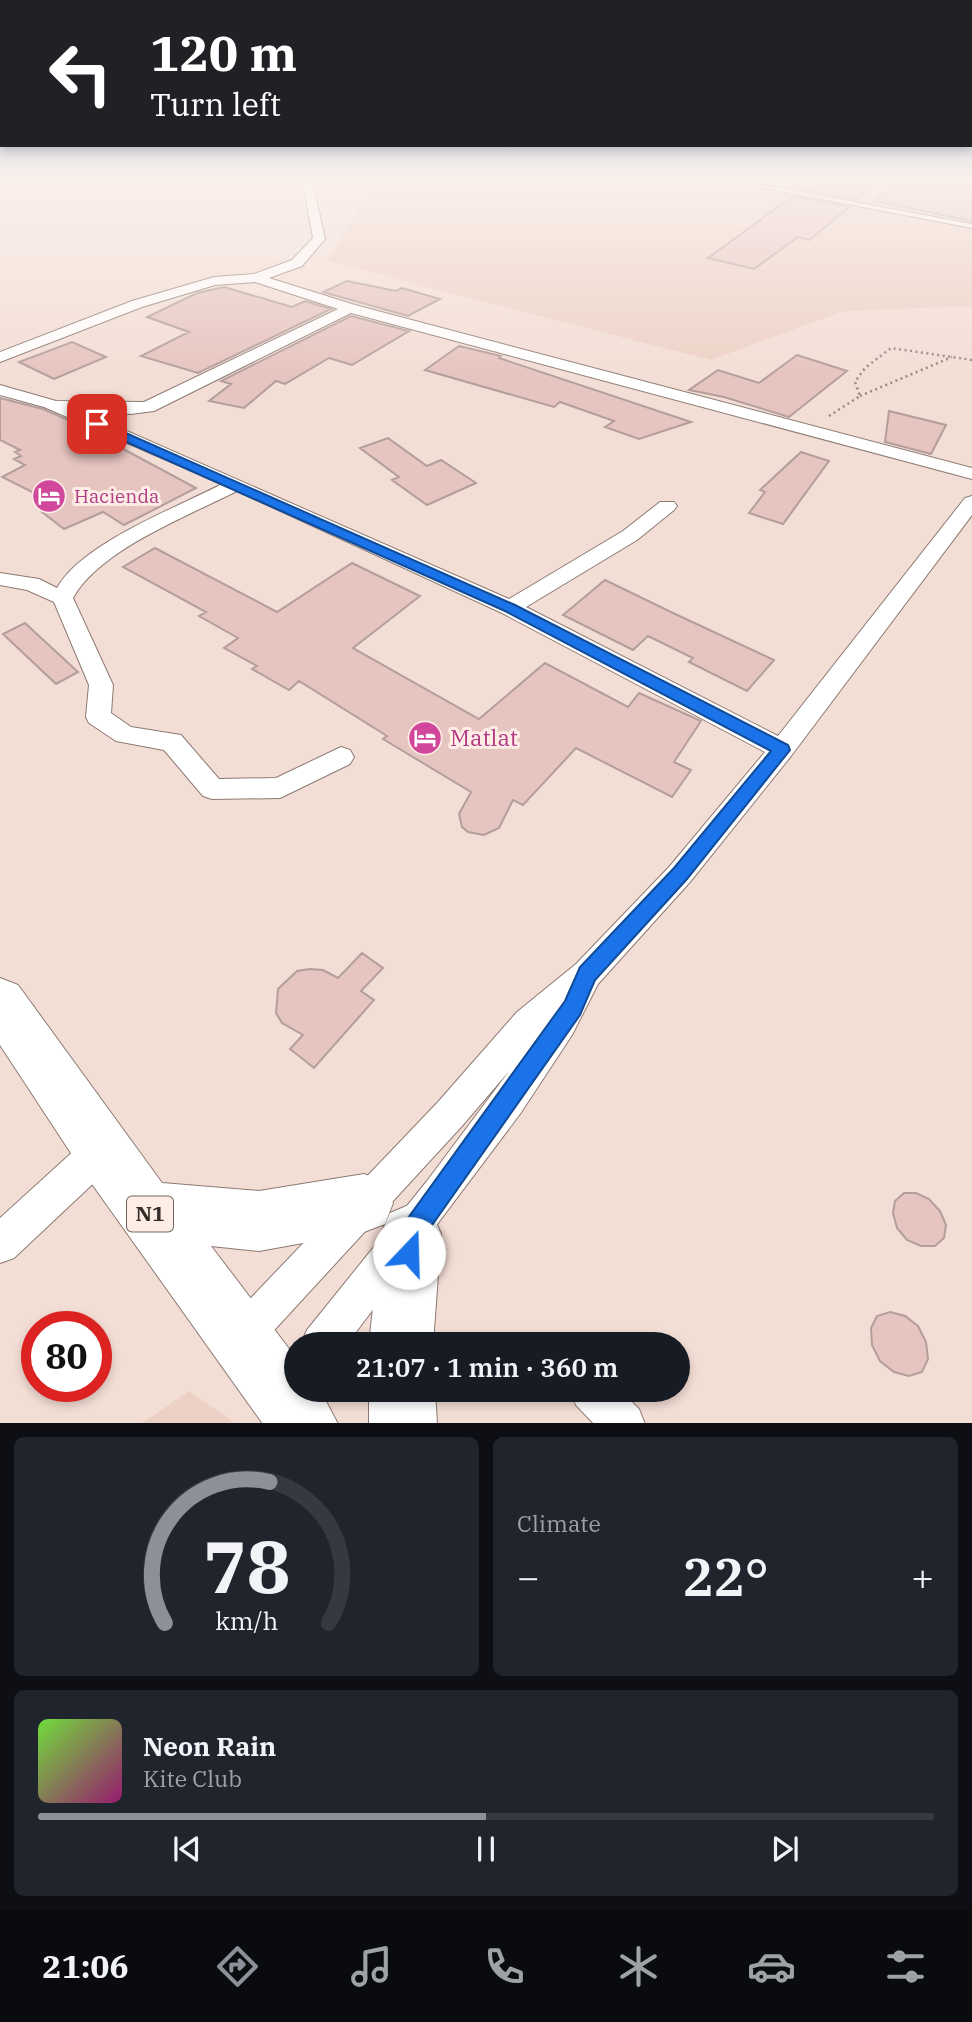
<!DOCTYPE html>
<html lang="en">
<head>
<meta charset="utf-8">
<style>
	:root { --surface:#171b24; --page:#20242c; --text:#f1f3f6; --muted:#9ea1a6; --line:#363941; --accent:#8c9099 }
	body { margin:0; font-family:"IBM Plex Serif",serif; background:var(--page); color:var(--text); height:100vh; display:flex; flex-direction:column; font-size:26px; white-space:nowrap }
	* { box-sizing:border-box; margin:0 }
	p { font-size:23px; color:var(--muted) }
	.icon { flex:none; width:38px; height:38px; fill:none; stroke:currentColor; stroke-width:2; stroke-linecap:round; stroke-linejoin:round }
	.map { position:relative; height:1423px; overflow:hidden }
	.details { display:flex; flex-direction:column; gap:14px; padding:14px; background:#0d0f14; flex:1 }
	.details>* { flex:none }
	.top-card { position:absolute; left:0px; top:0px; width:973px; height:147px; box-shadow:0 4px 10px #0003; background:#202124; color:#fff; overflow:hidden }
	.speed { position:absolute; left:21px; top:1311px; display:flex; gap:14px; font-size:35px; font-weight:700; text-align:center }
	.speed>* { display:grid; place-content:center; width:91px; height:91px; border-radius:50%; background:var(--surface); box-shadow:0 4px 10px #0003; line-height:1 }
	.speed .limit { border:10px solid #d22; background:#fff; color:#111 }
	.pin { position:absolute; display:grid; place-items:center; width:60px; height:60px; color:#fff; margin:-30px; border-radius:14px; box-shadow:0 4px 10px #0006 }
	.me { position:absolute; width:77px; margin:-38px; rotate:21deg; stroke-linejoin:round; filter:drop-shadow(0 0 5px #0008) }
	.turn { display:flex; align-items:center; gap:24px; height:147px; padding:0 35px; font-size:32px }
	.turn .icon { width:91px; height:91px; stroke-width:2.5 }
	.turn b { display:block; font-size:49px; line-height:60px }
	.big { font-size:52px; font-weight:600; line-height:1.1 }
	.details .widget { flex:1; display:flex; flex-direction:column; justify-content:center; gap:10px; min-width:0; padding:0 24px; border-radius:10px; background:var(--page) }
	.details .dial { align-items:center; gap:0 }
	.dial svg { height:182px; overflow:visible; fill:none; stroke:var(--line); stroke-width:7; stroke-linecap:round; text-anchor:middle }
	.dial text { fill:var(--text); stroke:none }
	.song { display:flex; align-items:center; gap:21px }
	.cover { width:84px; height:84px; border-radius:10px; background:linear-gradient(135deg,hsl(100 70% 55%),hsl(320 70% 35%)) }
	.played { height:7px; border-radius:4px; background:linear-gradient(90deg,var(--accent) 50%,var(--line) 50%) }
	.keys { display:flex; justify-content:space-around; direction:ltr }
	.heat { display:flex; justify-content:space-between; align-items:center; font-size:38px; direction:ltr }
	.details .tiles { flex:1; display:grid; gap:14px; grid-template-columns:1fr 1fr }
	.widget:last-child { grid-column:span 2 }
	.trip { position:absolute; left:284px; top:1332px; width:406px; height:70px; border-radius:35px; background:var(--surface); box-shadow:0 4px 10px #0003; font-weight:600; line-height:70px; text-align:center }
	.tabs { display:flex; height:112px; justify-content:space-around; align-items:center; background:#090b0e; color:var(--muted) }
	.tabs .icon { width:49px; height:49px }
	.tabs .on { color:var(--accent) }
	.tabs b { font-size:32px; color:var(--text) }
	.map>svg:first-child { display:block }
	.built { fill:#edd1c5 }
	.building { fill:#e6c4bf; stroke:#b39e9b; stroke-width:2 }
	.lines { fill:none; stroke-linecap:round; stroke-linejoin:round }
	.service-casing { stroke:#8c7a72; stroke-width:2 }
	.minor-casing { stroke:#8c7a72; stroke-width:2 }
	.trunk-casing { stroke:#8c7a72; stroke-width:2 }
	.path { stroke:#968881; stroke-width:2.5; stroke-dasharray:2 3.5; stroke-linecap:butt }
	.service { fill:#fff; fill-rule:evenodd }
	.minor { fill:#fff; fill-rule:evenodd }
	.trunk { fill:#fff; fill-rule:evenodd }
	.route { fill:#1a73e8; stroke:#114b97; stroke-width:2 }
	.labels { text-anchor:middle; stroke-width:6; stroke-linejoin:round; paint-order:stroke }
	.far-hotel-label { font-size:19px; fill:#b23c85; stroke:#fdede5; text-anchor:start }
	.shield { fill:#fdede5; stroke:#706661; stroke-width:2 }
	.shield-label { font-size:21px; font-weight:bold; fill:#332c28 }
	.hotel-label { font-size:23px; fill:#b23c85; stroke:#fdede5; text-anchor:start }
</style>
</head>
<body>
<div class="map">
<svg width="972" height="1424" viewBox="0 0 972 1424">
	<rect width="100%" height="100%" fill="#f3ded5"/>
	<!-- built -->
	<path class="built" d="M376,179h596v127l-128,5 -133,49 -384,-99z
		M189,1391l46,32h-93z"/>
	<!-- building -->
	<path class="building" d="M817,179h33l25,5 -18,16 -55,-10z
		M905,179l67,10v32l-98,-20z
		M793,196l56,11 -39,33 -12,-3 -44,32 -46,-11z
		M347,281l49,10 6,-3 38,11 -32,17 -85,-24z
		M224,287l68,20 13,-6 26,8 -133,64 -57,-17 48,-24 -42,-15 50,-24z
		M351,316l58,15 -57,34 -23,-7 -44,26 -9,-3 -32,27 -35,-7 22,-17 -10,-3z
		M72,342l34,15 -52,22 -35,-17z
		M459,346l42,10 -2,2 192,64 -52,17 -34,-12 9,-6 -54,-19 -6,5 -129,-37z
		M797,355l50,16 -58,46 -65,-20 -35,-7 29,-20 41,13z
		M0,398l43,11 73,32 -4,2 84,45 -72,37 -21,-13 -39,17 -22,-17 16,-7 -56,-28 23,-12 -11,-6 7,-3 -6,-4 5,-2 -20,-10z
		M889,411l57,14 -15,29 -46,-12z
		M388,438l39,28 14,-6 35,23 -49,22 -35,-25 7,-3 -39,-29z
		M801,452l28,9 -46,63 -34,-11 16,-21 -5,-2z
		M155,548l122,64 75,-49 68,33 -67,52 126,71 66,-56 83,44 11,-14 62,28 -27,41 17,8 -19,27 -96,-49 -53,57 -10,-5 -14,28 -15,7 -16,-3 -6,-5 -3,-13 12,-22 -88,-53 4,-3 -88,-55 -10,9 -37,-21 5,-3 -33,-18 14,-10 -39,-22 7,-4 -83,-45z
		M605,580l68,33 101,47 -27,31 -58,-29 4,-4 -45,-22 -15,14 -70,-35z
		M25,623l53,49 -22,12 -53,-50z
		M362,953l21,15 -22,23 13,9 -60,68 -24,-19 13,-14 -21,-12 -6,-10 2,-24 19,-18 13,-2 13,1 15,8z
		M904,1193h12l13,6 11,12 6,14 -2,13 -9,8h-14l-14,-6 -10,-12 -4,-15 2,-12z
		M890,1312l15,4 13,10 8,16 2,17 -6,13 -13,4 -15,-4 -14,-11 -8,-16 -1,-17 6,-12z"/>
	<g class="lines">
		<!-- service casing -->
		<g class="service-casing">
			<path id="service" d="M102,179h5l-4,5h-4z
				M718,179h13l241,45v4z"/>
		</g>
		<!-- minor casing -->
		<g class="minor-casing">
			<path id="minor" d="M302,179h10l13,60 -23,27 -33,12 86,27 617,163v11l-621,-166 -197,98 -23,3 -52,-4 430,189 114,-68 37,-29h14l3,4 -3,4 -37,30 -111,67 252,129 187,-238 7,-2v19l-181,241 -101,126 -92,102 -26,51 -52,79 -173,230h-46l6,-14 120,-149 83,-111 -48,56 -206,224 -14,6 -14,-6 -6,-14 6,-14 210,-220 79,-90 59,-48 94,-98 95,-114 -263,-139 -265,-122c-49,25 -138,59 -164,107l40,87 -2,28 20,14 50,8 38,44 57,-1 65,-31 9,3 4,7 -4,7 -70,34 -68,1 -9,-3 -39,-46 -48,-9 -27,-18 -3,-6 3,-32 -35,-83 -27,-12 -27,-5v-12l39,6 18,9c25,-45 119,-80 165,-104l-178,-77 -44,-12v-10l56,16 88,1 194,-93 -83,-27 -40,3 -73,22 -142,55v-10l132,-51 82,-24 40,-3 38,-14 21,-22z
				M102,1132l13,5 5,13 -5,13 -101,95 -14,5v-45l89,-81z
				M570,1390h50l19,19 6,15h-51l-18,-19z"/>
		</g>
		<!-- trunk casing -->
		<g class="trunk-casing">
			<path id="trunk" d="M0,978l18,7 144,198 97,8 105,-17 21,8 8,21 -8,21 -21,8 -105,19 -48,-5 85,112v32h24l18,34h-75l-181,-254 -82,-125z
				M411,1204l21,9 9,21 -8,110h-64l12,-110 9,-21z
				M369,1390h66l2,34h-68z"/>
		</g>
		<!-- path -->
		<path class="path" d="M860,396l92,-39
			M829,416l31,-20 -5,-14 10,-14 26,-20 81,12"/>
		<!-- service -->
		<use href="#service" class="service"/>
		<!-- minor -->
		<use href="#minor" class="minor"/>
		<!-- trunk -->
		<use href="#trunk" class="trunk"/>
	</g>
	<!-- sky -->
	<linearGradient id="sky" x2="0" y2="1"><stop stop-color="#87b6da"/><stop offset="0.47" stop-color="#faf0ec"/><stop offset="1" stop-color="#faf0ec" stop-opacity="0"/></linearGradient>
	<rect width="972" height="379" fill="url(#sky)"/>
	<!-- route -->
	<path class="route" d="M93,422h8l414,183 273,140 2,5 -103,129 -92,101 -15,35 -157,223 -5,24 -9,3 -9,-3 -3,-9 6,-28 162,-224 15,-34 94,-99 97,-117 -266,-140 -412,-184z"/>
	<!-- icons -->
	<defs>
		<g id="hotel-disc" transform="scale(1.75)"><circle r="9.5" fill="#d1479c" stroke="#fdede5"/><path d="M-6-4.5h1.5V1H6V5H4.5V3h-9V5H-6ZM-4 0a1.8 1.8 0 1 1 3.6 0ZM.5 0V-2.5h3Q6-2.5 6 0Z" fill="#fff"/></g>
	</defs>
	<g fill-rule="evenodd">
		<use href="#hotel-disc" x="49" y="496"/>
		<use href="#hotel-disc" x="425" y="738"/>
	</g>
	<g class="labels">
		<!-- far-hotel labels -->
		<g class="far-hotel-label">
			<text x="74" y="503">Hacienda</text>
		</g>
		<!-- shield labels -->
		<rect class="shield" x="127" y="1196.5" width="46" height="35" rx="5"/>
		<g class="shield-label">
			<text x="150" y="1221">N1</text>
		</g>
		<!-- hotel labels -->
		<g class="hotel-label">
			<text x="450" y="746">Matlat</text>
		</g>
	</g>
</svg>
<div class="speed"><div class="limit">80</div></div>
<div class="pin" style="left:97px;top:424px;background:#d93025"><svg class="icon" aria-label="arrive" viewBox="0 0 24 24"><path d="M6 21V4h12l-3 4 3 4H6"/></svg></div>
<svg class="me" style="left:409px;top:1253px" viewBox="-20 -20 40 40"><circle r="19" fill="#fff"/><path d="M0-13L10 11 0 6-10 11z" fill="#1a73e8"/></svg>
<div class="trip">21:07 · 1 min · 360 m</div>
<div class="top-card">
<div class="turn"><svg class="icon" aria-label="left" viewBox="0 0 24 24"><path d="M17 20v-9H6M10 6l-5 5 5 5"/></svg><div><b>120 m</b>Turn left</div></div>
</div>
</div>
<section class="details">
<div class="tiles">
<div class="widget dial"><svg viewBox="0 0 100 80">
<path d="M14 69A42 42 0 1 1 86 69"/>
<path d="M14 69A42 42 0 0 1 60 7" stroke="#8c9099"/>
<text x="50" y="56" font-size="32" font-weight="700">78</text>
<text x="50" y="72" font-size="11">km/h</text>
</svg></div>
<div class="widget"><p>Climate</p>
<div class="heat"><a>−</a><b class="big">22°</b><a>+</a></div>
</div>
<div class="widget">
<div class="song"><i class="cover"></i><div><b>Neon Rain</b><p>Kite Club</p></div></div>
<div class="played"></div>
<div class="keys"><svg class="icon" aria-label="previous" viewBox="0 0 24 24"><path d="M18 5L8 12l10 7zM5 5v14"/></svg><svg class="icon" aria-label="pause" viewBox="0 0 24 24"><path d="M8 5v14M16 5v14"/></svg><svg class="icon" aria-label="next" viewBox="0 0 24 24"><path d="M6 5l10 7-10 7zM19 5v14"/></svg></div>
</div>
</div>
</section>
<nav class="tabs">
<b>21:06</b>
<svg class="icon on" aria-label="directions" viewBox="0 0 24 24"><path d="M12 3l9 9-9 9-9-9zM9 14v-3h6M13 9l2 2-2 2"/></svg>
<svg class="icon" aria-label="music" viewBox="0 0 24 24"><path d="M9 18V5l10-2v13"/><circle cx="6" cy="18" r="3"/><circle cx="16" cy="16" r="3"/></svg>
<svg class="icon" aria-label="phone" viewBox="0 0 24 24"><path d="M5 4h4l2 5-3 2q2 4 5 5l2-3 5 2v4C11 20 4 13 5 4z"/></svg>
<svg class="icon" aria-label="climate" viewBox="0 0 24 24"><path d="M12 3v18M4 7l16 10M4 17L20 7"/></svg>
<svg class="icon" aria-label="car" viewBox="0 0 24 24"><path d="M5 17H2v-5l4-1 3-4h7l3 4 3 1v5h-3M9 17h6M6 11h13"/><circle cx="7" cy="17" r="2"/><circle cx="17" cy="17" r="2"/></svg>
<svg class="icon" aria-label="filters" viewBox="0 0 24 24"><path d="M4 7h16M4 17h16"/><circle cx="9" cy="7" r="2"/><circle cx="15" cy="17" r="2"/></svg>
</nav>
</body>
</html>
